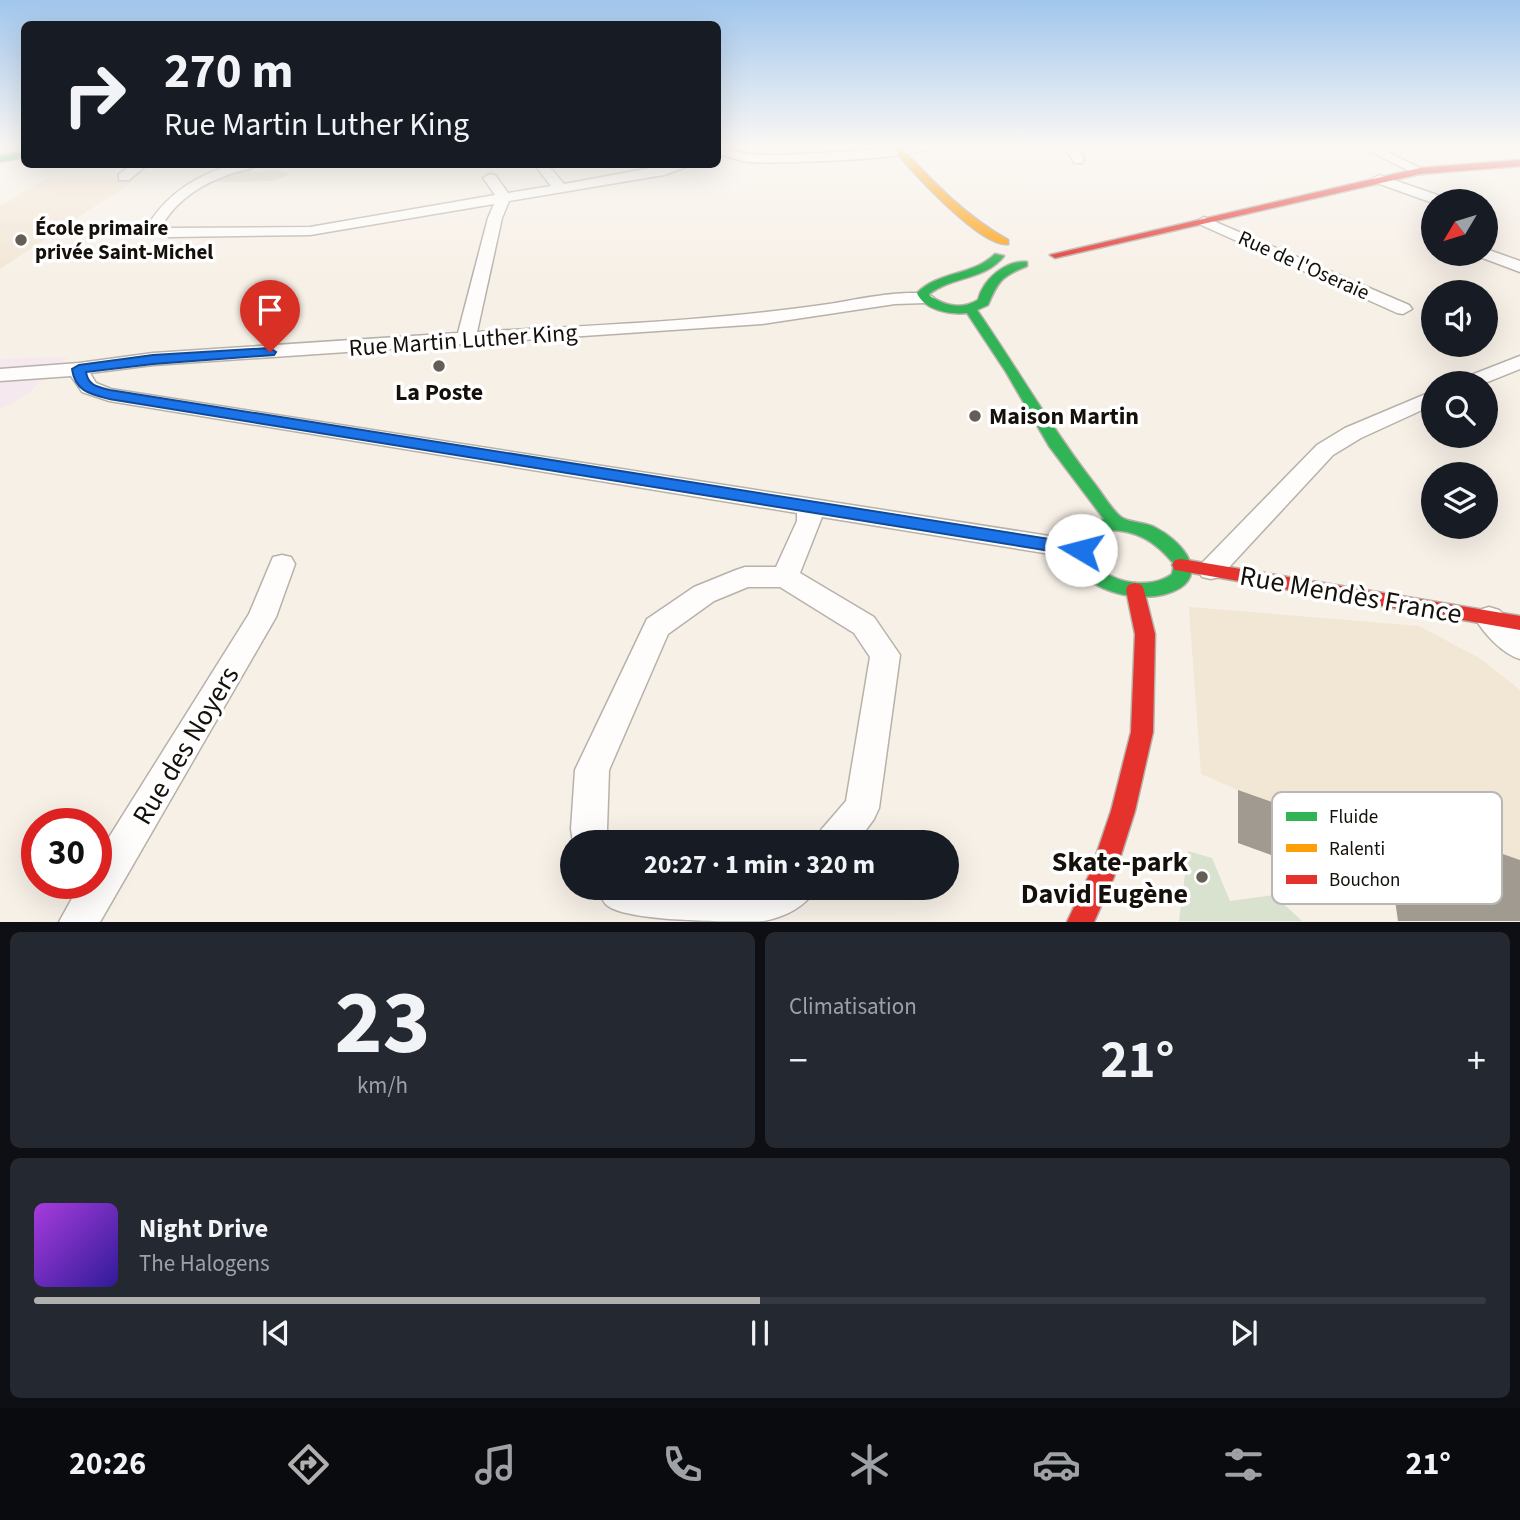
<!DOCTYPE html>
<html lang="fr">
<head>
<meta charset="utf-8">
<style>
	:root { --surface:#171b24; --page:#242831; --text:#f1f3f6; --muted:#9ea1a6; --line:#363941; --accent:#b2b0ae }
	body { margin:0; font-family:"Source Sans 3",sans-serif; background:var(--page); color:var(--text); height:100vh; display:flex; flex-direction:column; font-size:26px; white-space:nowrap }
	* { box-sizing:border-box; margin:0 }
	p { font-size:23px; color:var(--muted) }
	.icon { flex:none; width:38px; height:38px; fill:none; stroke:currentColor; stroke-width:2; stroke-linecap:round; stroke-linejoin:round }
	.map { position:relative; height:922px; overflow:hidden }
	.sheet { display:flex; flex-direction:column; gap:10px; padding:10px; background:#0d0f14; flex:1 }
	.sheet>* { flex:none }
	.banner { position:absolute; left:21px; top:21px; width:700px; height:147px; border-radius:10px; box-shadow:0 7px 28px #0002; background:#171b24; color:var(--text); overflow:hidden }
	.needle { width:46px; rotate:232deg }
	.buttons { position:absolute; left:1421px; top:189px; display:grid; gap:14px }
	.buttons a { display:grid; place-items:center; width:77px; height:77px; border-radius:50%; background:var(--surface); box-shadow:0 7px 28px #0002; font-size:35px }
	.speed { position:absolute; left:21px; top:808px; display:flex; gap:14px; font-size:35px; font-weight:700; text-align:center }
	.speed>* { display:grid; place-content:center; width:91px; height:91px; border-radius:50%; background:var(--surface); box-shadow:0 7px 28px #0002; line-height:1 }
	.speed .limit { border:10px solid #d22; background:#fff; color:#111 }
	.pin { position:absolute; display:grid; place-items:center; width:60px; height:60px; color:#fff; margin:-72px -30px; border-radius:50% 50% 50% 0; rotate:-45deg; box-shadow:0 0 7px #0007 }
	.pin .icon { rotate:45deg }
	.me { position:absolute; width:77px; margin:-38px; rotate:278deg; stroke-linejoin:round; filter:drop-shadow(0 0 5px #0008) }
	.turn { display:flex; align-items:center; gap:24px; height:147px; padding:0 28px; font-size:32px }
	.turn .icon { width:91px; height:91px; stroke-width:2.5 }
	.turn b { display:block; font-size:49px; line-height:60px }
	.big { font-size:52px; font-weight:700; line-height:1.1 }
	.sheet .tile { flex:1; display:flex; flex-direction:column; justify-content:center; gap:10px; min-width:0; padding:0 24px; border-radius:10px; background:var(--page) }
	.sheet .dial { align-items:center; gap:0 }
	.dial b { font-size:91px; line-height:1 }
	.song { display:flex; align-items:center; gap:21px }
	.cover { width:84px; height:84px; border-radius:10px; background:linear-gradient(135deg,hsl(280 70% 55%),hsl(250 70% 35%)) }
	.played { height:7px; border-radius:4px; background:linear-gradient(90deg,var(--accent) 50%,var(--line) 50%) }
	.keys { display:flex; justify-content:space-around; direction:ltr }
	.heat { display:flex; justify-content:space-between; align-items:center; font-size:38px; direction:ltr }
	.sheet .tiles { flex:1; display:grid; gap:10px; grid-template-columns:1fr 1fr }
	.tile:last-child { grid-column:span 2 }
	.trip { position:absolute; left:560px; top:830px; width:399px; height:70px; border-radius:35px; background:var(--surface); box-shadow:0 7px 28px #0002; font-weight:700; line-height:70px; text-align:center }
	.tabs { display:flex; height:112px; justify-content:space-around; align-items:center; background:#090b0e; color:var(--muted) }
	.tabs .icon { width:49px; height:49px }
	.tabs .on { color:var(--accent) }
	.tabs b { font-size:32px; color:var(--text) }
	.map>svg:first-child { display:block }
	.commercial { fill:#f5e9ef }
	.built { fill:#f2e6d5 }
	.green { fill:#d9e1cf }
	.building { fill:#a19a91 }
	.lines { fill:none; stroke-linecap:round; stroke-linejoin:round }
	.street-casing { stroke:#b7b1aa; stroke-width:3 }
	.fast-casing { stroke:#b7b1aa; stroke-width:3 }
	.slow-casing { stroke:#b7b1aa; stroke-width:3 }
	.jam-casing { stroke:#b7b1aa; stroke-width:3 }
	.street { fill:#fefdfb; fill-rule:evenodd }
	.fast { fill:#30b455; fill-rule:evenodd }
	.slow { fill:#ff9f0a; fill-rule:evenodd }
	.jam { fill:#e5322d; fill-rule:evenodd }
	.route { fill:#1a73e8; stroke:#114b97; stroke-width:2 }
	.poi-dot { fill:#645e57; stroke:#fff; stroke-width:2.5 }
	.labels { text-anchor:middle; stroke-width:7; stroke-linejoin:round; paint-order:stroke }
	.far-poi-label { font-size:21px; font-weight:bold; fill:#15100a; stroke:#fff; text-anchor:start }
	.far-street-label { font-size:21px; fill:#15100a; stroke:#fff }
	.street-label { font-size:24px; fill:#15100a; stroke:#fff }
	.poi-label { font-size:24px; font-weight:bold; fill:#15100a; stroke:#fff }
	.near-street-label { font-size:28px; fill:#15100a; stroke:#fff }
	.near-poi-label { font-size:28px; font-weight:bold; fill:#15100a; stroke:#fff; text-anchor:end }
	.key { fill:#fff; stroke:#b9b7b6; stroke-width:2 }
	.key-label { font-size:19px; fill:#15100a }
</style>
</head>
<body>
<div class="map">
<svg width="1520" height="922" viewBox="0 0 1520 922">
	<rect width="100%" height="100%" fill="#f7f0e7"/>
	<!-- commercial -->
	<path class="commercial" d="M68,357l-42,38 -26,15v-51z"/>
	<!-- built -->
	<path class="built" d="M45,179h91l-136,90v-63z
		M1189,607l230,19 62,33 39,31v231h-122l-3,-21 -157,-57v-53l-37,-16z"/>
	<!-- green -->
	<path class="green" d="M252,169v3l22,-2 16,4 -17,7 -61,1 8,-6z
		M1188,851l24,7 18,43 44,-6 28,26h-123z"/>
	<!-- building -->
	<path class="building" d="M1238,790l230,81 -6,-31 58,20v61h-122l-3,-21 -157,-57z"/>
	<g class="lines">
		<!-- street casing -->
		<g class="street-casing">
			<path id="street" d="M718,147l29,7 35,1 148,-8c-17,13 -155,17 -181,15 -11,-1 -21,-6 -31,-8z
				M1060,147c12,-1 20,0 24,13l-2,3h-8l-4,-8z
				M1362,147h15l49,24 -1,3h-10z
				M133,164h15l-19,16h-10v-6z
				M234,164h26c-7,5 -18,6 -27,9 -27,9 -53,24 -69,49l2,4 5,2 139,-1 185,-32 -12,-17 7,-4 5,1 13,18 43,-7 -17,-22h13l17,20 109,-20h21l-30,11 -155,26 -7,17 -25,114c118,-7 236,-11 352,-28 20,-3 93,-19 105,-6l-9,5 -30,1 -133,20 -609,41 -63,8 6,10 15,6 970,152 9,3 4,6 -4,6 -9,3 -259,-42 -22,56 74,44 26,38 -21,153 -5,11 -17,23h-41l5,-12 25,-29 24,-144 -16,-24 -74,-46h-32l-34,14 -46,33 -59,136 -2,59 2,13h-36l-2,-13 4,-59 72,-151 47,-32 42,-17 9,-3h31l21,-46v-8l-688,-112 -27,-9 -11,-16 -71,5v-12l79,-6 74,-10 305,-20 30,-115 6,-14 -184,31 -141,2 -14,-5 -5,-10c20,-31 49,-47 84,-58z
				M1379,175l67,23 2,3 -15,2 -59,-21 -2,-3z
				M1204,217l205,88 3,4 -9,5 -6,-1 -198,-89 -2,-3z
				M1486,249l34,12v11l-40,-15 -2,-3h8z
				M1520,356v13l-35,14h-27l3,-4z
				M1433,391v14l-72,33 -28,17 -113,122 -9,2 -9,-2 -4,-7 4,-7 115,-118 28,-17z
				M282,555l9,2 4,7 -19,53 -176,305h-41l21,-38h16v-26l153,-244 24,-57z
				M1489,607l10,3 21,20v29c-17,-5 -36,-25 -45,-41l4,-8z
				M597,887h219c-9,20 -32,30 -52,34 -27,1 -135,1 -156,-15 -6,-4 -8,-13 -11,-19z"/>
		</g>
		<!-- fast casing -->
		<g class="fast-casing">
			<path id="fast" d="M24,152v5l-24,5v-6z
				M995,254l9,2c-19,24 -51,20 -75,38l1,2c16,10 31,14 48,4 5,-20 27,-40 49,-38v4c-25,10 -29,15 -39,39l-11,5c40,58 74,118 117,173 8,10 17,26 27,34 8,6 25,5 35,11 20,10 53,41 24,60 -26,16 -75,9 -96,-13 -9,-10 -10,-21 -12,-34l11,-15 21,-7 -55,-73 -43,-74 -39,-59c-17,2 -43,-3 -50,-20 22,-22 56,-17 78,-39zM1107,530c30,0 48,11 67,34l-2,10c-20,16 -62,10 -77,-11 -4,-6 -4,-14 -5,-21l5,-8z"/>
		</g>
		<!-- slow casing -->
		<g class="slow-casing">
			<path id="slow" d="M892,147h8c33,35 65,69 108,93v4c-28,3 -98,-75 -116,-97z"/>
		</g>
		<!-- jam casing -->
		<g class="jam-casing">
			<path id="jam" d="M1520,160v6l-100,8 -365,84 -5,-3 370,-87z
				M1181,559l339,57v14l-345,-60 -3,-5 3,-5z
				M1135,583l7,2 2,5 11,44 -2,98 -18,79 -21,66 -20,45h-27l23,-49 21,-62 20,-79 4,-98 -9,-44 2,-5z"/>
		</g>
		<!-- street -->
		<use href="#street" class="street"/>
		<!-- fast -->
		<use href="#fast" class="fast"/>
		<!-- slow -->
		<use href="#slow" class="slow"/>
		<!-- jam -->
		<use href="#jam" class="jam"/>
	</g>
	<!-- sky -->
	<linearGradient id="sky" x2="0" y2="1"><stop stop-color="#a1c6ed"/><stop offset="0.53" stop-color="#fbf8f4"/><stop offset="1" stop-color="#fbf8f4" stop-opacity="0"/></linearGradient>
	<rect width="1520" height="276" fill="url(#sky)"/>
	<!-- route -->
	<path class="route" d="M270,348l6,4 -2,3 -121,9 -67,8c2,14 12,15 24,18l971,154 6,1 3,5 -3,4 -6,2 -972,-157c-19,-5 -34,-8 -37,-30l7,-4 74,-10z"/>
	<!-- markers -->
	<g class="poi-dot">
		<circle cx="21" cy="240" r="7"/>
		<circle cx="439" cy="366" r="7"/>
		<circle cx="975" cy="416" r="7"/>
		<circle cx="1202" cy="877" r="7"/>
	</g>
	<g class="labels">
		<!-- far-poi labels -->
		<g class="far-poi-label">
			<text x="35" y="235">École primaire<tspan x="35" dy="24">privée Saint-Michel</tspan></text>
		</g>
		<!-- far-street labels -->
		<g class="far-street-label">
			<text transform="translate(1304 265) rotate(24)" y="7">Rue de l'Oseraie</text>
		</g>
		<!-- street labels -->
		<g class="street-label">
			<text transform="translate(463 340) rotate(-4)" y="8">Rue Martin Luther King</text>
		</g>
		<!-- poi labels -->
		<g class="poi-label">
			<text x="439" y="400">La Poste</text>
			<text x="989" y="424" text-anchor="start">Maison Martin</text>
		</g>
		<!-- near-street labels -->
		<g class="near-street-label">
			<text transform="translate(1351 594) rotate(10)" y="10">Rue Mendès France</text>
			<text transform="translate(185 745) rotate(-59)" y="10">Rue des Noyers</text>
		</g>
		<!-- near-poi labels -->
		<g class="near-poi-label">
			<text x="1188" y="871">Skate-park<tspan x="1188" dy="32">David Eugène</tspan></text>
		</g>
	</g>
	<!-- legend -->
	<rect x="1272" y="792" width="230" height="112" rx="10" class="key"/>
	<rect x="1286" y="812" width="31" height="9" fill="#30b455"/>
	<rect x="1286" y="844" width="31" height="8" fill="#ff9f0a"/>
	<rect x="1286" y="875" width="31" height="9" fill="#e5322d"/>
	<g class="key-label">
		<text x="1329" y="823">Fluide</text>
		<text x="1329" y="855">Ralenti</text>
		<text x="1329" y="886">Bouchon</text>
	</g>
</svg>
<div class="buttons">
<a><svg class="needle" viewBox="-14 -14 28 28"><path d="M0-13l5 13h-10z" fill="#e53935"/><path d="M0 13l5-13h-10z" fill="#9ea1a6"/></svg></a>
<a><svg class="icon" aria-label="sound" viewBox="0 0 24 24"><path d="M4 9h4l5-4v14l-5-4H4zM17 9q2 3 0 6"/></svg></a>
<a><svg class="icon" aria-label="search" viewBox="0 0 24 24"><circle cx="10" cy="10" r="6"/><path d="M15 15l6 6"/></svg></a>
<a><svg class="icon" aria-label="layers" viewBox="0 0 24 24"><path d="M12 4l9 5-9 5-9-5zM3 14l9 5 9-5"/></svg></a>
</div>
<div class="speed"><div class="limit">30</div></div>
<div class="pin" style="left:270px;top:352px;background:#d93025"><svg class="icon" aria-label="arrive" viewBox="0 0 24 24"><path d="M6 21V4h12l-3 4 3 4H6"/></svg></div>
<svg class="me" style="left:1081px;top:550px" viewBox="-20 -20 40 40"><circle r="19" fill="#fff"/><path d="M0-13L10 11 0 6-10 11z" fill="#1a73e8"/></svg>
<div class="trip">20:27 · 1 min · 320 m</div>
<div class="banner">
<div class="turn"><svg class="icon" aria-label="right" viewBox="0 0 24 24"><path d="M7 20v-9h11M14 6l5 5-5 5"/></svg><div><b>270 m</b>Rue Martin Luther King</div></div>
</div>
</div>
<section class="sheet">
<div class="tiles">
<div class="tile dial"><b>23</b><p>km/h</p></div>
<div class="tile"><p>Climatisation</p>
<div class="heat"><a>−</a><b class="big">21°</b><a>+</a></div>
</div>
<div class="tile">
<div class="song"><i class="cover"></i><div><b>Night Drive</b><p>The Halogens</p></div></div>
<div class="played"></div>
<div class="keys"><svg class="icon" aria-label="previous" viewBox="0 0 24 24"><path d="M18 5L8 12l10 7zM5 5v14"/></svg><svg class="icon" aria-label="pause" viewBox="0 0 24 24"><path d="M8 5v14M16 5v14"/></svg><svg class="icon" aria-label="next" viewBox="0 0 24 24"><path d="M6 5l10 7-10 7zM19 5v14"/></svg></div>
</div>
</div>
</section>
<nav class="tabs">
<b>20:26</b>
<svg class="icon on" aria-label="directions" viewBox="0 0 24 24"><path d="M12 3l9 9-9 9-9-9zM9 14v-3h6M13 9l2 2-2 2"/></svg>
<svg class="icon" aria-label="music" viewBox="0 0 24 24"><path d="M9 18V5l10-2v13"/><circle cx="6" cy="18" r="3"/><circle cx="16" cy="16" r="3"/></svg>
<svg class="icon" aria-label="phone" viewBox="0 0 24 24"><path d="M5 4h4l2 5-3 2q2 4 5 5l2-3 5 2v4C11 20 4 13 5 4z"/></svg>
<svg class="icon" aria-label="climate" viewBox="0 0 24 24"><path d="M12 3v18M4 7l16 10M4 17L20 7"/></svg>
<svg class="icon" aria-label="car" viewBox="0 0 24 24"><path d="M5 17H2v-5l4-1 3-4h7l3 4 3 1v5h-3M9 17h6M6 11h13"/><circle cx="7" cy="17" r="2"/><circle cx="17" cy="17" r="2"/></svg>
<svg class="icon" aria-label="filters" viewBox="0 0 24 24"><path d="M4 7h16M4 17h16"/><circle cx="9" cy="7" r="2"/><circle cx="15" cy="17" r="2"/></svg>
<b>21°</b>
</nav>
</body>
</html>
